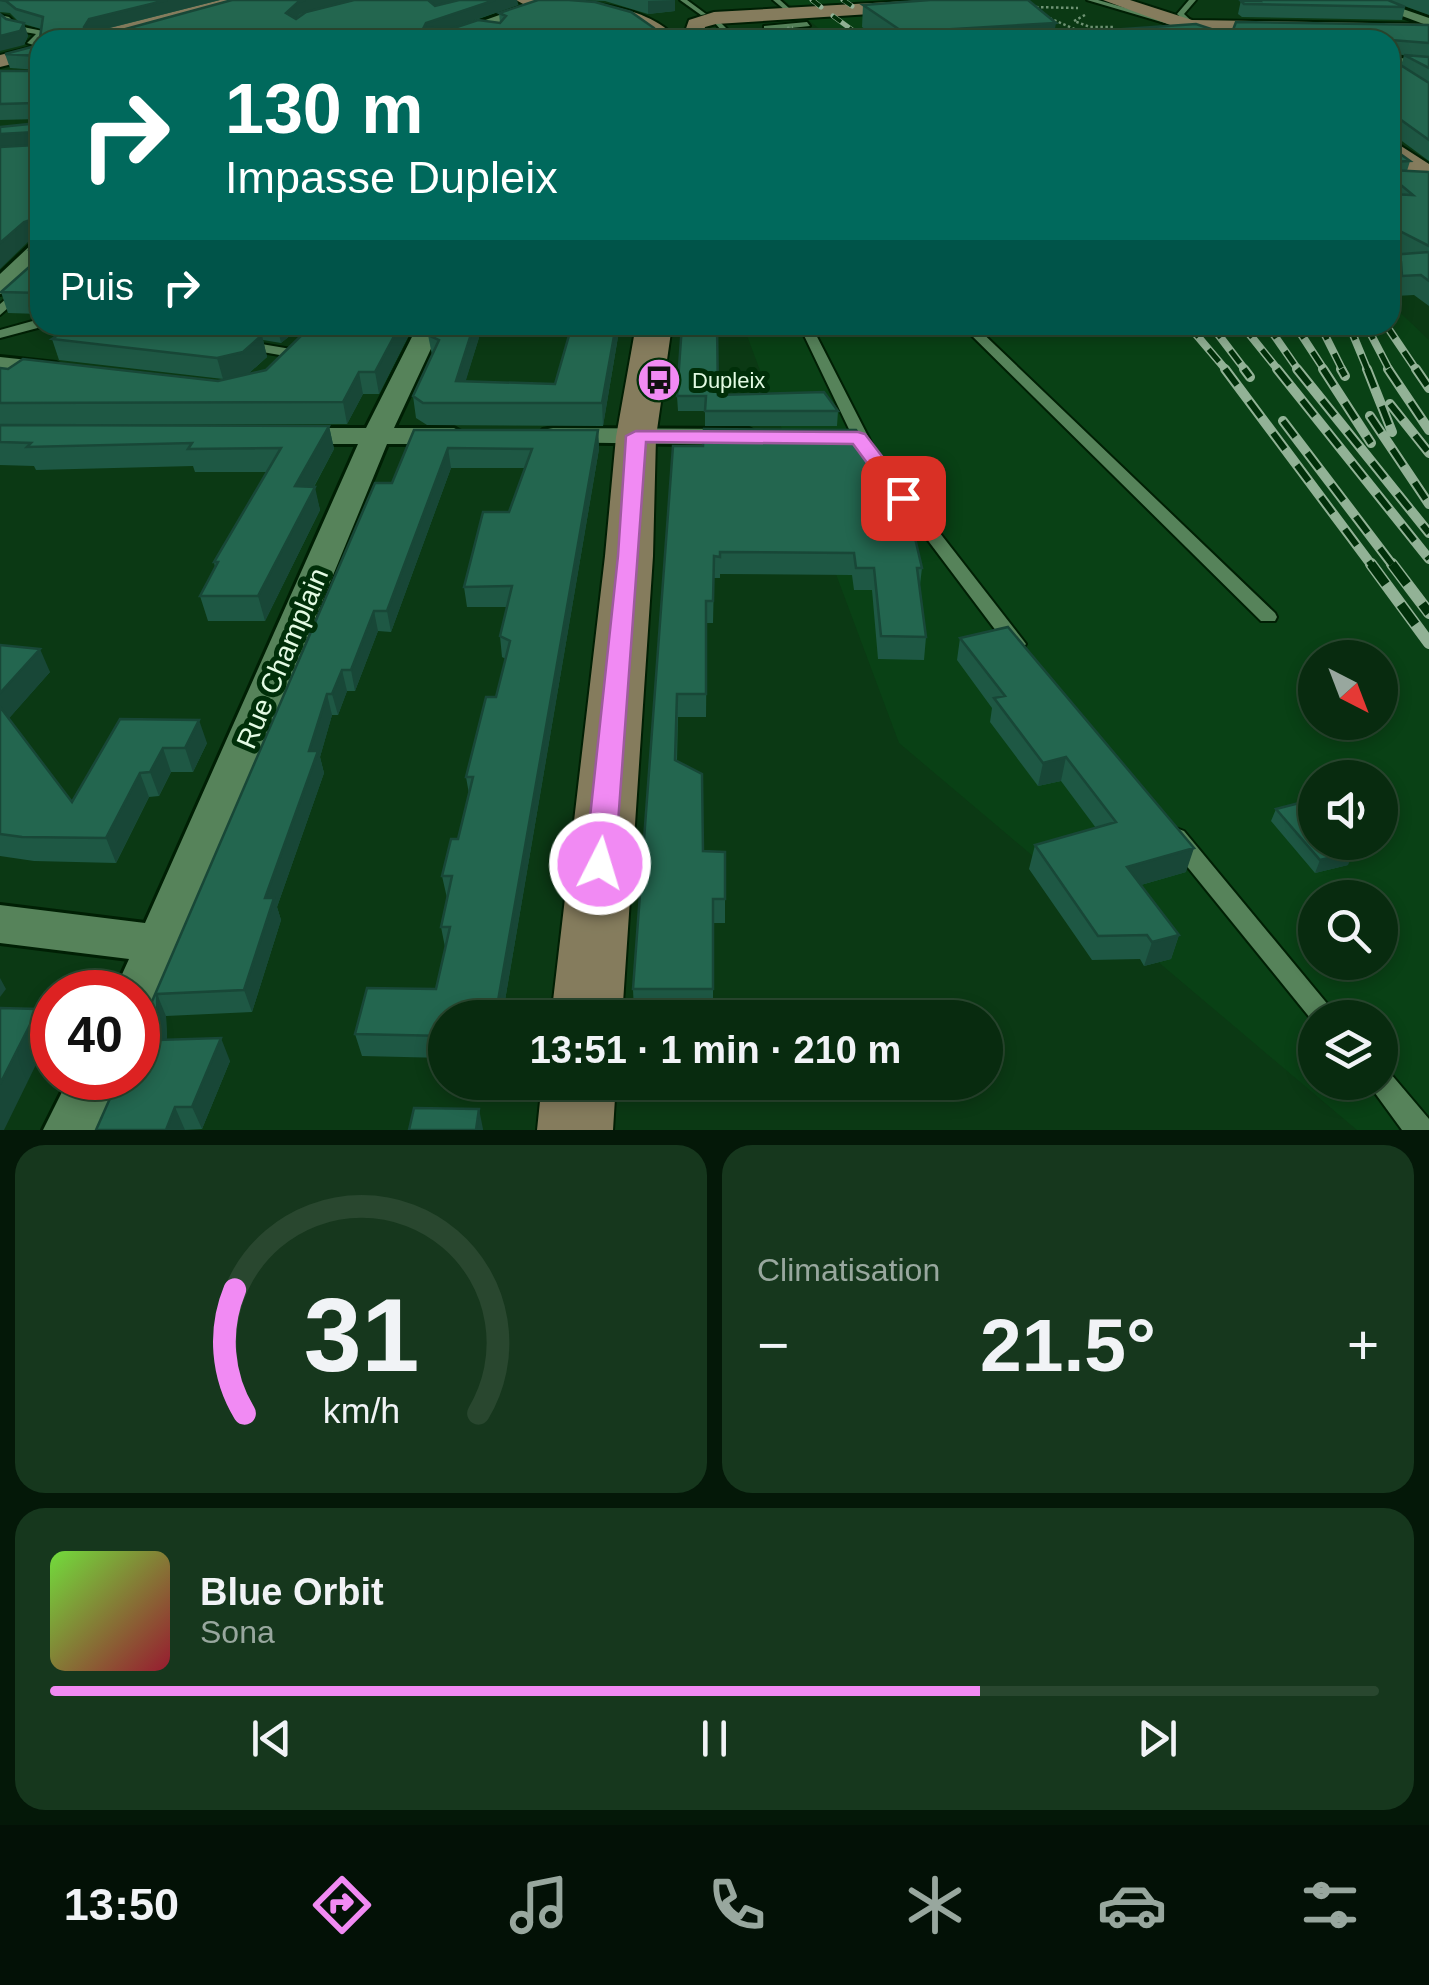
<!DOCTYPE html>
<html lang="fr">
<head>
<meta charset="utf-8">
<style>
	:root { --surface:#082b0f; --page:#16371d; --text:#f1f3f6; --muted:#98a79e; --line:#29472f; --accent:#f18af3 }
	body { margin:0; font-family:Arial,sans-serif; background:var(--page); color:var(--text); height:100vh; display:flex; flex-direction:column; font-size:38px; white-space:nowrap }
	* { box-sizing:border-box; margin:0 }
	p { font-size:32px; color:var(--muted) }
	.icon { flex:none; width:55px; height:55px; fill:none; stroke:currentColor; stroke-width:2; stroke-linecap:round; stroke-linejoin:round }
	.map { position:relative; height:1130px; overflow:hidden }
	.side { display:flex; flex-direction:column; gap:15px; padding:15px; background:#041808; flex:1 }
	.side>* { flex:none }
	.hud { position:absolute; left:30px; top:30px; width:1370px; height:305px; border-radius:30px; box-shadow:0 5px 15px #0003,0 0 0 2px var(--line); background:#00695c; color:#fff; overflow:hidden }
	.needle { width:65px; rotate:138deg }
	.fabs { position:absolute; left:1298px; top:640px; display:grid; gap:20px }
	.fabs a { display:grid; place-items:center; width:100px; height:100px; border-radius:50%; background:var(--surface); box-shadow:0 5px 15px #0003,0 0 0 2px var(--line); font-size:50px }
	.speed { position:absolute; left:30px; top:970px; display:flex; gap:20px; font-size:50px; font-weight:700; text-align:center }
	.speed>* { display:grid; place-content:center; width:130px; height:130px; border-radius:50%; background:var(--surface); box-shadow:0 5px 15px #0003,0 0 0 2px var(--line); line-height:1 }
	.speed .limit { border:15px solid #d22; background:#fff; color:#111 }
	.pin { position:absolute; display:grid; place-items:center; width:85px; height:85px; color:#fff; margin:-42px; border-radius:20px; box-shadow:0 5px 15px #0006 }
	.me { position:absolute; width:110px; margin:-55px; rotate:5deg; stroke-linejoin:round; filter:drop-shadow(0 0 8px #0008) }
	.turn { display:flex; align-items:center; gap:35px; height:210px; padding:0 30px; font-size:45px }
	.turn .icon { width:130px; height:130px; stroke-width:2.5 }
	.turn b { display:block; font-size:70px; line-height:85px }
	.then { display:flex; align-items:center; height:95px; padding:0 30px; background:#0003; gap:20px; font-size:38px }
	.big { font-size:75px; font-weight:800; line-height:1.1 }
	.side .tile { flex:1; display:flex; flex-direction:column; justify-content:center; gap:15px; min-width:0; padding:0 35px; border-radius:30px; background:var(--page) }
	.side .dial { align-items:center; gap:0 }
	.dial svg { height:260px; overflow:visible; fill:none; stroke:var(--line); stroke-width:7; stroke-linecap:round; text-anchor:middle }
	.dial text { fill:var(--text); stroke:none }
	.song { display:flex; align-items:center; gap:30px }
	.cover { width:120px; height:120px; border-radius:15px; background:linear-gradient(135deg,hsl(100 70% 55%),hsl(350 70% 35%)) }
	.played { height:10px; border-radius:5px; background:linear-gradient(90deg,var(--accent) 70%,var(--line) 70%) }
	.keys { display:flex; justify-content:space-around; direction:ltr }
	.heat { display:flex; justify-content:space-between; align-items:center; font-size:55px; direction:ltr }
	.side .tiles { flex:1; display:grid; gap:15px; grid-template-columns:1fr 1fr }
	.tile:last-child { grid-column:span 2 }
	.trip { position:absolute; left:428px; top:1000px; width:575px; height:100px; border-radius:50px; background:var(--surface); box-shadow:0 5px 15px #0003,0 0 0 2px var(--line); font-weight:800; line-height:100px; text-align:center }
	.menu { display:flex; height:160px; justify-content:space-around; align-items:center; background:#031106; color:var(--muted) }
	.menu .icon { width:70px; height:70px }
	.menu .on { color:var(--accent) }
	.menu b { font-size:45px; color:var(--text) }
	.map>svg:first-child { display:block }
	.built { fill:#094115; fill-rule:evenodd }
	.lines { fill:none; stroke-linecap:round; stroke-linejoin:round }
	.lane-casing { stroke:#001f04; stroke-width:4 }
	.street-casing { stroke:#001f04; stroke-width:6 }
	.secondary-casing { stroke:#001f04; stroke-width:4 }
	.path { stroke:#709475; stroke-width:2.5; stroke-dasharray:2.5 2.5; stroke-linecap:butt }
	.lane { fill:#56835a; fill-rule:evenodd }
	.street { fill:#56835a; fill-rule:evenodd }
	.secondary { fill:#857c5d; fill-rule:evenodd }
	.rail-far3-casing { stroke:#92b296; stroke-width:5 }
	.rail-far2-casing { stroke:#92b296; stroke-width:8 }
	.rail-far1-casing { stroke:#92b296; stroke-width:10 }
	.rail-casing { stroke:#92b296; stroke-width:12 }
	.rail-far3 { stroke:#002f09; stroke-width:4; stroke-dasharray:10; stroke-linecap:butt }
	.rail-far2 { stroke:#002f09; stroke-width:5; stroke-dasharray:16; stroke-linecap:butt }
	.rail-far1 { stroke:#002f09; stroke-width:6; stroke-dasharray:20; stroke-linecap:butt }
	.rail { stroke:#002f09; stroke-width:9; stroke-dasharray:25; stroke-linecap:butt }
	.path-bridge { stroke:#709475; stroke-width:2.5; stroke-dasharray:2.5 2.5; stroke-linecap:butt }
	.wall { fill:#1e5844; fill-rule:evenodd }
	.shaded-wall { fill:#184737 }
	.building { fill:#23664f; stroke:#184737; stroke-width:2.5 }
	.route { fill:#f18af3; stroke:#9d5a9e; stroke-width:2.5 }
	.labels { text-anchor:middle; stroke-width:10; stroke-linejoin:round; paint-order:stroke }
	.far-poi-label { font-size:22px; fill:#e2fae3; stroke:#002f09; text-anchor:start }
	.street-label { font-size:28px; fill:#e2fae3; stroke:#002f09 }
</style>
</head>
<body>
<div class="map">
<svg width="1429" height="1130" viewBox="0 0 1429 1130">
	<rect width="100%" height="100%" fill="#0b3914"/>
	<!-- built -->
	<path class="built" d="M784,0h153l93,40h-197z
		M1390,303l39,37v790h-72l-458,-387 -156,-418h647zM1315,658h65v64h-65zM1315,778h65v64h-65zM1315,898h65v64h-65zM1315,1018h65v64h-65z"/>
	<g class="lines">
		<!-- lane casing -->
		<g class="lane-casing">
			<path id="lane" d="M680,0h7l19,14 -5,1z
				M773,0h7l10,9 -5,1z
				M1087,0h11l84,24 -7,2z
				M1189,0h7l-12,14 13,12 -4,2 -16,-14z
				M0,15l9,2 9,9 25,5 1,7 -6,4 2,5 -13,-4 9,-9 -23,-4 -8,-10 -5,-1z
				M713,21h6l19,19h-8z
				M807,22l3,4 -39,4 1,10h-8v-14z
				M824,36l6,4h-8l-2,-2z
				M40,270v10l-40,35v-11z
				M40,319v6l5,1 -45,12v-8z
				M799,325h12l64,125 -3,3 -5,2 -8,-5z
				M961,325h13l301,288 2,4 -2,4h-14z
				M244,341l47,8 7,4 -7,4 -52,-9v-6z
				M895,481l6,2 122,157 3,4 -3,4h-14l-122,-162z
				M1176,828l8,3 155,187h-24v6l-147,-181 -3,-6 3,-6z
				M1380,1069l10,4 39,46v11h-27l-35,-48h13z"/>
		</g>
		<!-- street casing -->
		<g class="street-casing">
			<path id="street" d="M1359,0h18l52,18v8z
				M536,2l10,3 -96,35h-21z
				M1390,57l39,4v8l-39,-4z
				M40,241v18l-32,33 -8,2v-20l33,-31z
				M418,325h24l-48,103h60l14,8 -14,8h-67l-232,564 -17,5v-21h-24l15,-33 -129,-16v-38l145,18 213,-479h-70l-14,-8 14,-8h78z
				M0,357l56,6 13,8 -13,8 -56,-6z
				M553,428l196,1 14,8 -14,8 -206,-3 -4,-6 4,-6z
				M69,1078h51l-24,52h-53z"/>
		</g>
		<!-- secondary casing -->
		<g class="secondary-casing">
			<path id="secondary" d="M215,0h31l-141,40h-34l3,-4z
				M516,0c52,0 129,0 162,40h-20c-21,-33 -98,-31 -133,-35z
				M925,0l9,6 -2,4 -216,14 -11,3 -3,13h-20l7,-20 25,-8z
				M1103,0h27l62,20 237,4v12l-201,-4 2,8h-19z
				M40,45v12l-40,10v-12z
				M1390,139l39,25v21l-10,-2 -29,-23z
				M636,325h36l-16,112 -3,119 -31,462h-71l54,-462 11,-119z
				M542,1082h74l-3,48h-76z"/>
		</g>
		<!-- path -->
		<path class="path" d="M1031,7l47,1
			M1085,15l-11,6 16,6h25
			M1045,16l43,19"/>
		<!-- lane -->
		<use href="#lane" class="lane"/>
		<!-- street -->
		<use href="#street" class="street"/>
		<!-- secondary -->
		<use href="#secondary" class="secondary"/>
		<!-- rail-far3 casing -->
		<g class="rail-far3-casing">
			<path id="rail-far3" d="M812,0l9,7
				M843,0l9,6
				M833,16l33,24"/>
		</g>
		<!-- rail-far2 casing -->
		<g class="rail-far2-casing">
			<path id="rail-far2" d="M1188,325l39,46
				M1211,325l35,46
				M1242,325l37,46
				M1267,325l32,46
				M1295,325l30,46
				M1320,325l23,46
				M1349,325l19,46
				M1366,325l24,46
				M1386,325l31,46"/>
		</g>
		<!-- rail-far1 casing -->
		<g class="rail-far1-casing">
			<path id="rail-far1" d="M1225,369l148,198
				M1244,369l6,8
				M1277,369l152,190
				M1297,369l132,164
				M1323,369l48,74
				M1341,369l4,7
				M1367,369l25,63
				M1388,369l41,61
				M1416,369l13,19
				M1390,404l39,49
				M1370,416l59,88
				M1283,421l111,146"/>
		</g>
		<!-- rail casing -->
		<g class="rail-casing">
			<path id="rail" d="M1371,564l58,79
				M1392,564l37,49"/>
		</g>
		<!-- rail-far3 -->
		<use href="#rail-far3" class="rail-far3"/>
		<!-- rail-far2 -->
		<use href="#rail-far2" class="rail-far2"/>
		<!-- rail-far1 -->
		<use href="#rail-far1" class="rail-far1"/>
		<!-- rail -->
		<use href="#rail" class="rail"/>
		<!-- path-bridge -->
		<path class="path-bridge" d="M791,31l-4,-3 6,-1"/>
	</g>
	<!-- wall -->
	<path class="wall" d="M0,0h220l-118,30h20l110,-30h285l1,5 -71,25 53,-7 -1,-10 155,15 1,12h-615v274l-32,-1 -7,-21 33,-29 -4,-14 7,-9v-2l-7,2 8,-121 -38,1v-49l38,-1 -28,-2 -5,-14 34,-9 2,-16 -17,-5 4,12 -4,9 -18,-26 13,3 -9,-9 -10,-1z
		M582,0h93v11l-27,3 -43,-13z
		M1241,0h147l17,7 -3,13 -160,-3 -4,-3z
		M1388,0h41v15z
		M863,5l190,35h-173l-18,-13z
		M1429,25v136l-38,-28 1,15 18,13 -3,10 22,1v134l-15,-11 -19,1 -1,-15 -4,-2v-24l11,-1 -11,-6v-208h-310l1,-8zM1391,54l13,1 -3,11 -10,-7z
		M73,325h230l-22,18 -18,-3 4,17 -19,17 -25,5 -164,-19 -7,-21z
		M312,325h102l-35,69h-16l-16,30 -266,1 248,1 5,23 -20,38 6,23 -55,111h-57l-8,-25 15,-28 -1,-6 53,-90h-72l-2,-6 -157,4 -2,-4 -34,-1v-97l218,13 48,-11z
		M620,325l-17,101 -176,-1 -11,-7 -3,-22 19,-41 -4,-20 77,-9 -23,2 -17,54 90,2z
		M716,339l2,56 120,16 -1,15h-132v-15h-27l-1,-15z
		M414,430h184l1,19 -97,569h-57v40l-83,-2 -7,-22 81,-45 9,-42 -4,-20 6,-29 -5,-22 16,-37 11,-45 -3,-17 30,-80 10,-38 -4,-2 -2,-21 7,-29h-40l-3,-20 45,-75 16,-44h-74l-60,164 -13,-1 -23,60h-8l-9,24h-6l-12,42 4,16 -47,134 4,13 -29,92 -86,4 1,24 63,21 -28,68 -18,1 -46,-96 254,-551z
		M673,446l249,122 -2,17 6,52 -2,23 -46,-1 -6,-69h-18l-2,-15 -132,-1v4h-6l-1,45h-6l-1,94h-28l-1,44 26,90 22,1v71h-12v90h-79l-1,-24z
		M960,638l226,234 -45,13 38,50 -8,24 -27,7 -4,-7 -48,1 -63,-91 6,-24 61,-17 -35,-47 -23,5 -48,-64 2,-14 -35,-48z
		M0,645l50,27 -41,46 63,84 48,-83 87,24 -14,29h-22l-12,24 -10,1 -33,66 -82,-2 -34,-5z
		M1276,809l72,56 -33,8 -44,-52z"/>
	<!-- shaded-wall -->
	<path class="shaded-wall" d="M167,0h53l-127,32 -6,8 -3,-13 5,-8z
		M305,0h57l-62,14 -12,13 -2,-14 12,-11z
		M428,0h43l-42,14z
		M495,0h22l1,5 -90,31 -4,-9 2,-4z
		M675,0v11l-27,3v-13z
		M24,23l4,13 -4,9 -24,6v-15z
		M1056,23l-3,17h-151l1,-8z
		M35,132l5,16 -40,3v-17z
		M33,219l6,18 -9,3 -30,29v-26l24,-21z
		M36,248l4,11 -4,9 -6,-19z
		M277,325h26l-22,18z
		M400,325h14l-35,69 -4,-22z
		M474,325h32l-24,3 -23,75 -3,-22z
		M616,325h4l-17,101 -1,-23z
		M262,335l5,22 -19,17 -25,5 -6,-21z
		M359,372l4,22 -16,30 -4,-22z
		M329,426l5,23 -33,61 -6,-24z
		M598,430l1,19 -97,569h-7z
		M448,448l3,20 -60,164 -4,-21z
		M315,487l5,23 -55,111 -7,-25z
		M374,611l4,20 -23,60 -4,-21z
		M40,649l10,23 -45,51 -5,-11v-19z
		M342,670l5,21 -9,24 -6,-21z
		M327,694l5,21 -12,42 4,16 -47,134 4,13 -29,92 -8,-22 21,-92z
		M199,720l8,23 -14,29 -8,-24z
		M163,748l8,24 -12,24 -9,-24z
		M1066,757l-5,24 -23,5 5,-23z
		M140,773l9,24 -33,66 -10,-25z
		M1194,848l-8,24 -66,19 7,-24z
		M1354,852l-6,13 -33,8 5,-13z
		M1179,935l-8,24 -27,7 8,-24z
		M0,978l6,11 -6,8z
		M157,994l9,22 2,46 -10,-22z
		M38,1009l13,25 -47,96h-4v-46z
		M221,1038l9,23 -28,68 -10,-22z
		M175,1107l10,23h-19z
		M479,1109l4,20v1h-7z"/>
	<!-- building -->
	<path class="building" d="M0,0h167l-78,19 -5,8 3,3h35l110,-30h73l-7,2 -12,11 10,6 10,-7 48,-12h74l7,6 24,-6h36l-69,23 -2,4 24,3 30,-10 22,3 6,-7 -7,-3 39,-13h31l26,2 36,10 23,16 -2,12h-612v253l-39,-1 36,-32 -1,-12 -6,1 7,-9 1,-18 -5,-3 -9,3 -24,21v-96l35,-2 3,-4 -3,-9 -35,2v-7l38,-4 1,-16 -4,-4 -35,1v-33h38v-15l-33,-2 34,-9 4,-28 -27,-8 -10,-8z
		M930,0h98l28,23 -153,9 -40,-27z
		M1259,0h129l17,7 -161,-3 -3,-3h19z
		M0,14l6,5 18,4 -4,8 -20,5z
		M1236,22l193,3v18l-37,-3 -1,19 38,24v57l-39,-28v-72h-296l-13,-8 115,-8 18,6h19z
		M1404,55l25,2v11z
		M1390,131l2,17 18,13 -18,1 -1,8z
		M1390,170l39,2v74l-39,-20v-32l23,1 -23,-19z
		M1429,252v29l-8,-6 -19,1 -1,-14 -11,-7z
		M73,325h129l60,10 -19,17 -26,6 -165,-19z
		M312,325h88l-25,47h-16l-16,30 -343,1v-35l8,1 15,-10 195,22 48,-11z
		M433,325h41l-18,56 99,3 17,-59h44l-14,78h-179l-10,-7 26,-56 -11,-5z
		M682,325h35l1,70 106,-3 14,19h-133l1,-15h-29z
		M0,425l329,1 -34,60 20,1 -57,109h-58l18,-34h-4l67,-114 -93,1 4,-6 -165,4 4,-4 -31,-1z
		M704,429l152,1 49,65 17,73h-5l9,69 -45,-1 -7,-68h-18l-2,-15 -134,-1v5l-6,-1 -1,45h-7v93h-29l-2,66 27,14 1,77 22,1v47h-12v90h-80l40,-543h30z
		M414,430h184l-103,588h-50v18l-90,-2 12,-46 69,1 14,-62h-9l11,-51h-10l9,-37h7l15,-62h-7l20,-80h10l14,-56 -10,-5 12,-50 -48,1 19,-75h26l23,-63 -84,-1 -61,163h-13l-23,59h-9l-10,24h-5l-18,57h9l-53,147h9l-30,92 -87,4 1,46 63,-2 -29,69h-17l-9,23h-70l23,-52h19v-44l237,-551h17z
		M1008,627l186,221 -67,19 52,68 -27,7 -5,-7 -49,1 -63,-91 81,-23 -50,-65 -23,6 -49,-65 11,-2 -45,-58z
		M0,645l40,4 -40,44z
		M0,707l72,95 48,-83 79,1 -14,28h-22l-13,24 -10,1 -34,65 -84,-1 -22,-3z
		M1307,801l8,9v32h30l9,10 -34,8 -44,-51z
		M0,1008l38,1 -38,75z
		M414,1108l65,1 -3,21h-67z"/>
	<!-- route -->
	<path class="route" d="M636,431l222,1 7,2 49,64 -11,6 -7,-2 -43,-58 -207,-2 -31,422 -4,8 -11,4 -10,-4 -5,-8 33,-308 8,-120z"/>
	<!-- icons -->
	<defs>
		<g id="bus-disc" transform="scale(2.25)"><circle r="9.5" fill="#f18af3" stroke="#002f09"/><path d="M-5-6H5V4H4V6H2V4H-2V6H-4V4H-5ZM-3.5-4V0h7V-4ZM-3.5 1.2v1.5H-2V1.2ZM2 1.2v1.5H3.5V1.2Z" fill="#111"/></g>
	</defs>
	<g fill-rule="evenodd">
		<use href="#bus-disc" x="659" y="380"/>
	</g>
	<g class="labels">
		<!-- far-poi labels -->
		<g class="far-poi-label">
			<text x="692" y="388">Dupleix</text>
		</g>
		<!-- street labels -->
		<g class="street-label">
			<text transform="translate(282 658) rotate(-67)" y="10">Rue Champlain</text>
		</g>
	</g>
</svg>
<div class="fabs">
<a><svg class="needle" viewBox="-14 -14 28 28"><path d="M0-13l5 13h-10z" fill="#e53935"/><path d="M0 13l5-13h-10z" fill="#98a79e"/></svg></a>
<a><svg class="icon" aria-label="sound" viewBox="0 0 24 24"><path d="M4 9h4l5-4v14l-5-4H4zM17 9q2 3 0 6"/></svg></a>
<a><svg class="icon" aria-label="search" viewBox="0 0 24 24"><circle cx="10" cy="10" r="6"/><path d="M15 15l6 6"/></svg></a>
<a><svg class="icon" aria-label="layers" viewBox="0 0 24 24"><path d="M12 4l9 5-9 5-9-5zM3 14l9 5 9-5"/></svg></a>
</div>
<div class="speed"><div class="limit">40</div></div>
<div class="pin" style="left:903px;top:498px;background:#d93025"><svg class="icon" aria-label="arrive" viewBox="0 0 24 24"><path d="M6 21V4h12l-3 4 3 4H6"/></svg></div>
<svg class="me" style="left:600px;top:864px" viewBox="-20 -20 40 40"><circle r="17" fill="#f18af3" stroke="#fff" stroke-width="3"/><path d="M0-11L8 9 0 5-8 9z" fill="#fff"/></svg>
<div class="trip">13:51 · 1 min · 210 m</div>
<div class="hud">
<div class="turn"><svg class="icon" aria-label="right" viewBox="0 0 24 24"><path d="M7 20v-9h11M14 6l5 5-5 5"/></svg><div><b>130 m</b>Impasse Dupleix</div></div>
<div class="then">Puis<svg class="icon" aria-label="right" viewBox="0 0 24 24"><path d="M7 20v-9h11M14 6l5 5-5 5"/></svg></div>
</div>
</div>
<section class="side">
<div class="tiles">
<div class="tile dial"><svg viewBox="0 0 100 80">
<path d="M14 69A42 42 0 1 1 86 69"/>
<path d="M14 69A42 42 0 0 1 11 31" stroke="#f18af3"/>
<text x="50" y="56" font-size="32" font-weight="700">31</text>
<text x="50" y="72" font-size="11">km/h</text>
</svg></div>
<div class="tile"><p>Climatisation</p>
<div class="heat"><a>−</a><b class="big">21.5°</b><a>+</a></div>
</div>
<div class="tile">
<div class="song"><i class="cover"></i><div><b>Blue Orbit</b><p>Sona</p></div></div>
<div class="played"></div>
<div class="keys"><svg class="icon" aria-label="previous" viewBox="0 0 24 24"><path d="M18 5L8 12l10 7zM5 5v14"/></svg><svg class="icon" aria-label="pause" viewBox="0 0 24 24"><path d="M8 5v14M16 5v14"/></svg><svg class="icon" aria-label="next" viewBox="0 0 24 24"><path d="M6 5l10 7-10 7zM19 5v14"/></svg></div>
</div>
</div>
</section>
<nav class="menu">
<b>13:50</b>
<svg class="icon on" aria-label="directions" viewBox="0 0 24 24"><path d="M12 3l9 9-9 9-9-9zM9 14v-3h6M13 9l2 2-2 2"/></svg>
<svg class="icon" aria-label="music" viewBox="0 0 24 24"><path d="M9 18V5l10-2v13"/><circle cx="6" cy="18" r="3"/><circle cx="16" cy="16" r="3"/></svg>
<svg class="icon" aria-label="phone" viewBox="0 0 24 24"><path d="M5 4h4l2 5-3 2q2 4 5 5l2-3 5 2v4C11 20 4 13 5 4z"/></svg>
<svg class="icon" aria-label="climate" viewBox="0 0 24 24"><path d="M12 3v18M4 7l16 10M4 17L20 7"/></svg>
<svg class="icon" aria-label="car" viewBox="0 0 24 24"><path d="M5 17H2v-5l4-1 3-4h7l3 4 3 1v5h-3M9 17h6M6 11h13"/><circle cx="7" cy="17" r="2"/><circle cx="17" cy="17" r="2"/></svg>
<svg class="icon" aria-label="filters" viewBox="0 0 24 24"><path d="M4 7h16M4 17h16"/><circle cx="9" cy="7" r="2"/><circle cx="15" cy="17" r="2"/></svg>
</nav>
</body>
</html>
